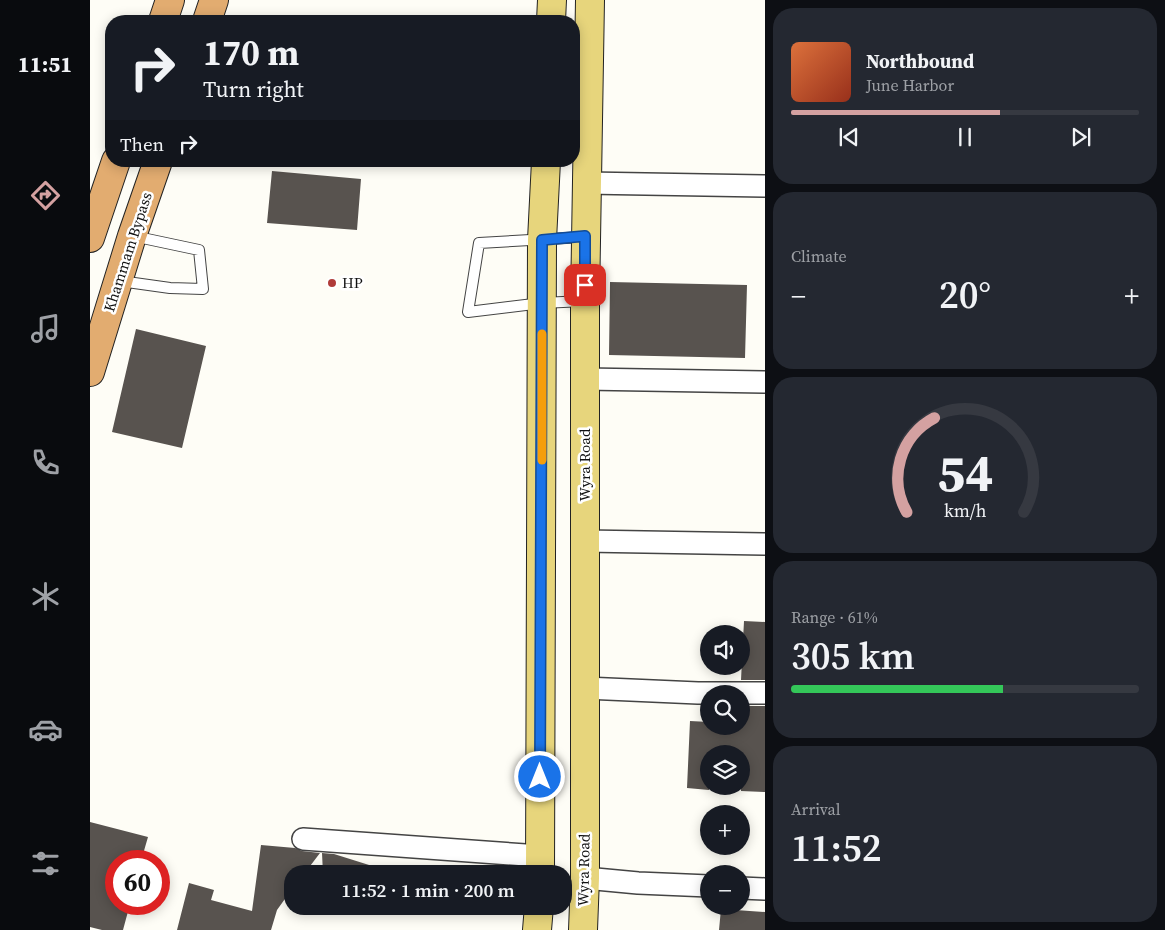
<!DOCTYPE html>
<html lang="en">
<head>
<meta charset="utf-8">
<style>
	:root { --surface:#171b24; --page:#242831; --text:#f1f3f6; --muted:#9ea1a6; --line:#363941; --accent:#d4a1a1 }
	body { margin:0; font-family:"Source Serif 4",serif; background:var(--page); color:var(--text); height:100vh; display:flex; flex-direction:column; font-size:19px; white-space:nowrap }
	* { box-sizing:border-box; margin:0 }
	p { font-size:16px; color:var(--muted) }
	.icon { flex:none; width:28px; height:28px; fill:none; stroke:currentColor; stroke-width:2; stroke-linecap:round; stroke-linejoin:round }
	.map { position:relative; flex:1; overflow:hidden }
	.side { display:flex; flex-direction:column; gap:8px; padding:8px; background:#0d0f14; width:400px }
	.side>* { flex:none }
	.hud { position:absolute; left:15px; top:15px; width:475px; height:152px; border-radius:20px; box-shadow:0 2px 12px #0003; background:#171b24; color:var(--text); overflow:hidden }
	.buttons { position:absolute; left:610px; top:625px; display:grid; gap:10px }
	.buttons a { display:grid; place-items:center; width:50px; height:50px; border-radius:50%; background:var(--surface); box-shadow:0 2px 12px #0003; font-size:25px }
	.speed { position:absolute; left:15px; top:850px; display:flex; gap:10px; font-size:25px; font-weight:700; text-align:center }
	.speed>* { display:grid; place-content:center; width:65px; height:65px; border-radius:50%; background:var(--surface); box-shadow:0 2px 12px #0003; line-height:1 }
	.speed .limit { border:8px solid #d22; background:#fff; color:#111 }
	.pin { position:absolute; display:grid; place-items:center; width:42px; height:42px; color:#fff; margin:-21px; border-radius:10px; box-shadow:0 2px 8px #0006 }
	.me { position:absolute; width:55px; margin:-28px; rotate:0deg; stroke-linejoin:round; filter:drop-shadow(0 0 4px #0008) }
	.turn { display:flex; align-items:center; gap:18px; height:105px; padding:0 15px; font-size:22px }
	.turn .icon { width:65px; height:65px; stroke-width:2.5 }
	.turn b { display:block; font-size:35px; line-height:42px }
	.then { display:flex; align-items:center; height:48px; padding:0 15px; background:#0003; gap:10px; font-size:19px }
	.big { font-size:38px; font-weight:600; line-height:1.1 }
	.side .widget { flex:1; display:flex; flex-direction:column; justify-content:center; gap:8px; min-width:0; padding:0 18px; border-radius:20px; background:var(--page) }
	.side .dial { align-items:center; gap:0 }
	.dial svg { height:130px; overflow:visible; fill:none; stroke:var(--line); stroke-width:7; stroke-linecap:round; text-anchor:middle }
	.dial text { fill:var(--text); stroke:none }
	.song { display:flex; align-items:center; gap:15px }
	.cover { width:60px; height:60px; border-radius:8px; background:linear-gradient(135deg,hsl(20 70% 55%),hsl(10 70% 35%)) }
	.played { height:5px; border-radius:2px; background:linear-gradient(90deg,var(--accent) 60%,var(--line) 60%) }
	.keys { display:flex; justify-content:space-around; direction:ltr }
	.heat { display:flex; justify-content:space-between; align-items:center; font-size:28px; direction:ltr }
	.charge { height:8px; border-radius:4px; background:linear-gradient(90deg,#34c759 61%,var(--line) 0) }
	.trip { position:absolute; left:194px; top:865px; width:288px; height:50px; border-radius:20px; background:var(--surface); box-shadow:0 2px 12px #0003; font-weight:600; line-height:50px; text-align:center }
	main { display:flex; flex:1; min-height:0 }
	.dock { display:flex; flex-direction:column; width:90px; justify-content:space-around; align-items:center; background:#090b0e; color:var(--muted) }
	.dock .icon { width:35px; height:35px }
	.dock .current { color:var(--accent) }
	.dock b { font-size:22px; color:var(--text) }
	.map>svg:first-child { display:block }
	.building { fill:#58534f }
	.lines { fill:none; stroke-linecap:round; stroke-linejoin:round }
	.lane-casing { stroke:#444; stroke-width:12 }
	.street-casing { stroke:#444; stroke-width:24 }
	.primary-casing { stroke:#222; stroke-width:30 }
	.highway-casing { stroke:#222; stroke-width:30 }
	.lane { stroke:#fff; stroke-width:10 }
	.street { stroke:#fff; stroke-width:21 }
	.primary { stroke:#e7d57c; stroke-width:28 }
	.highway { stroke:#e2ac70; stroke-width:28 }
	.route-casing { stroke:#114b97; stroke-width:12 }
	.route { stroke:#1a73e8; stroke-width:9 }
	.slow { stroke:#f59e0b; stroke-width:9 }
	.poi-dot { fill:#b03c39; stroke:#fff; stroke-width:2 }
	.labels { text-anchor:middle; stroke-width:5; stroke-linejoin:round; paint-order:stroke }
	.street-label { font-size:15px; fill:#111; stroke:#fff }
	.poi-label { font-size:15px; fill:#111; stroke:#fff; text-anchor:start }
</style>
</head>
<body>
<main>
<nav class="dock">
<b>11:51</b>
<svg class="icon current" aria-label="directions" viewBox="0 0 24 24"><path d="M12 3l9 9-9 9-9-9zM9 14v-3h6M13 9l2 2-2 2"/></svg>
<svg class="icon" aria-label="music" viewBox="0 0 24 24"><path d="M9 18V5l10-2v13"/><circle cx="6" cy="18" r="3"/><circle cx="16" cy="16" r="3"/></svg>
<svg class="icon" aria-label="phone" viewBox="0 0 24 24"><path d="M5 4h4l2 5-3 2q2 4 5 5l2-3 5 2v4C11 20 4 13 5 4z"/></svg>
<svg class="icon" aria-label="climate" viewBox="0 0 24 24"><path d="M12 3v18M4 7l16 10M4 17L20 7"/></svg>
<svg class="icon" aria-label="car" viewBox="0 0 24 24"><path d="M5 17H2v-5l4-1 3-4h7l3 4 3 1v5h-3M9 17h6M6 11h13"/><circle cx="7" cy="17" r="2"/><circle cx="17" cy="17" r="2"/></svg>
<svg class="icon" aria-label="filters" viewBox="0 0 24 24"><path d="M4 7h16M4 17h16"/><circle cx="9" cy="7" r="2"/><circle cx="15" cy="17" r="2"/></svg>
</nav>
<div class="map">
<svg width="675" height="930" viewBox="0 0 675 930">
	<rect width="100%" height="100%" fill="#fefdf6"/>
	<!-- building -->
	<path class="building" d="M182,171l89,8 -4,51 -90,-7z
		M520,282l137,3 -2,73 -136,-3z
		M46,329l70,17 -24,102 -70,-16z
		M654,621l21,1v58h-24z
		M651,706h24v86l-24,-1v-37h-32v36l-22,-2 3,-67 19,1v4h32z
		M0,822l58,15 -7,24h-25v43h14l-7,26h-21l-12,-3z
		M171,845l34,3 7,3 18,2 -16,21h-12v15l-15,21 -6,20h-94l12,-47 25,7 -3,10 41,11z
		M232,853l12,1 51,16v4h-62z
		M631,909l44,3v18h-46z"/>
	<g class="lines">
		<!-- lane casing -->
		<g class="lane-casing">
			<path id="lane" d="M30,281l50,7 33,1 -4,-39 -66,-14
				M494,301l-42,2 -74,9 11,-69 105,-6"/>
		</g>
		<!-- street casing -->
		<g class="street-casing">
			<path id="street" d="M496,183l179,3
				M495,379l180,3
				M495,541l180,3
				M495,688l113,5h67
				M213,839l237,17
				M495,878l53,5 71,3
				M651,888l24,1"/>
		</g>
		<!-- primary casing -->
		<g class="primary-casing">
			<path id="primary" d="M461,21l1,-21
				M450,874l2,-634 4,-79
				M447,930l2,-24
				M493,930l2,-52v-577l5,-301"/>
		</g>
		<!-- highway casing -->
		<g class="highway-casing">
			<path id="highway" d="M73,21l7,-21
				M117,21l7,-21
				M0,238l26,-77
				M0,372l42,-136 26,-75"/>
		</g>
		<!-- lane -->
		<use href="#lane" class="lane"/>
		<!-- street -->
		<use href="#street" class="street"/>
		<!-- primary -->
		<use href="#primary" class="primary"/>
		<!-- highway -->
		<use href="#highway" class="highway"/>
	</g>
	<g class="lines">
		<!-- route casing -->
		<g class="route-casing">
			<path id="route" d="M450,777l2,-537 43,-4v49"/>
		</g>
		<!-- route -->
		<use href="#route" class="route"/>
		<!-- slow -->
		<path class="slow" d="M452,460v-126"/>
	</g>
	<!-- markers -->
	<circle class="poi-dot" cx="242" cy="283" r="5"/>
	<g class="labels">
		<!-- street labels -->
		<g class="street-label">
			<text transform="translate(38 252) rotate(-72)" y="5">Khammam Bypass</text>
			<text transform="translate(495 465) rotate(-90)" y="5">Wyra Road</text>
			<text transform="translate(494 870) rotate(-89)" y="5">Wyra Road</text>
		</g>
		<!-- poi labels -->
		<g class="poi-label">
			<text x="252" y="288">HP</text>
		</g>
	</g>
</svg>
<div class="buttons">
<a><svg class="icon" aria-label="sound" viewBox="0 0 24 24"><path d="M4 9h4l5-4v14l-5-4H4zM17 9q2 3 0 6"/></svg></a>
<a><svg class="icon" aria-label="search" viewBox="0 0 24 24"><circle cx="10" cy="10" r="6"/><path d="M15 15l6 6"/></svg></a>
<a><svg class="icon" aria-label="layers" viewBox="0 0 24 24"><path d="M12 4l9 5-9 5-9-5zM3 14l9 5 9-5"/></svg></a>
<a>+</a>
<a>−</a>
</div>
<div class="speed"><div class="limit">60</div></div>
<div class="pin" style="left:495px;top:285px;background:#d93025"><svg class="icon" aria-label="arrive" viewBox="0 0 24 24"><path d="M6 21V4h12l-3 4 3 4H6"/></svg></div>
<svg class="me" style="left:450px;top:777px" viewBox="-20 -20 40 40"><circle r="17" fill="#1a73e8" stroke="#fff" stroke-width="3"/><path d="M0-11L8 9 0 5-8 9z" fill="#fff"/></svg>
<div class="trip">11:52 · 1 min · 200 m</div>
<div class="hud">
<div class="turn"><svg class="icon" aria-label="right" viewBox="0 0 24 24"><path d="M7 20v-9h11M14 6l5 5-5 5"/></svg><div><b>170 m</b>Turn right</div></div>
<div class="then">Then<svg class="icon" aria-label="right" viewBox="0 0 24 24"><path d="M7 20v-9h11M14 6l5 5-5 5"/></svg></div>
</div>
</div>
<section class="side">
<div class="widget">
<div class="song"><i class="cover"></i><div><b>Northbound</b><p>June Harbor</p></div></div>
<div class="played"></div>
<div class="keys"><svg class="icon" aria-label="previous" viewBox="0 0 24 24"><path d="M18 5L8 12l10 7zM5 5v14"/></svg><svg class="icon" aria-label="pause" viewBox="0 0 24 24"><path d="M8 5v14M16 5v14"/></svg><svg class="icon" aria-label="next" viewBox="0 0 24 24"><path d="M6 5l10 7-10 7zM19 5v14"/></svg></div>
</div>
<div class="widget"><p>Climate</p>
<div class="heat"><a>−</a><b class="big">20°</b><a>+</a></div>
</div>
<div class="widget dial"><svg viewBox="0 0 100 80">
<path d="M14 69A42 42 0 1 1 86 69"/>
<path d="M14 69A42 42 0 0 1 31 11" stroke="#d4a1a1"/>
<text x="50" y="56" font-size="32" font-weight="700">54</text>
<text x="50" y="72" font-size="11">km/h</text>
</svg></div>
<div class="widget"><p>Range · 61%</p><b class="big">305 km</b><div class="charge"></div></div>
<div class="widget"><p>Arrival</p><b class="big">11:52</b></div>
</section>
</main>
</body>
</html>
